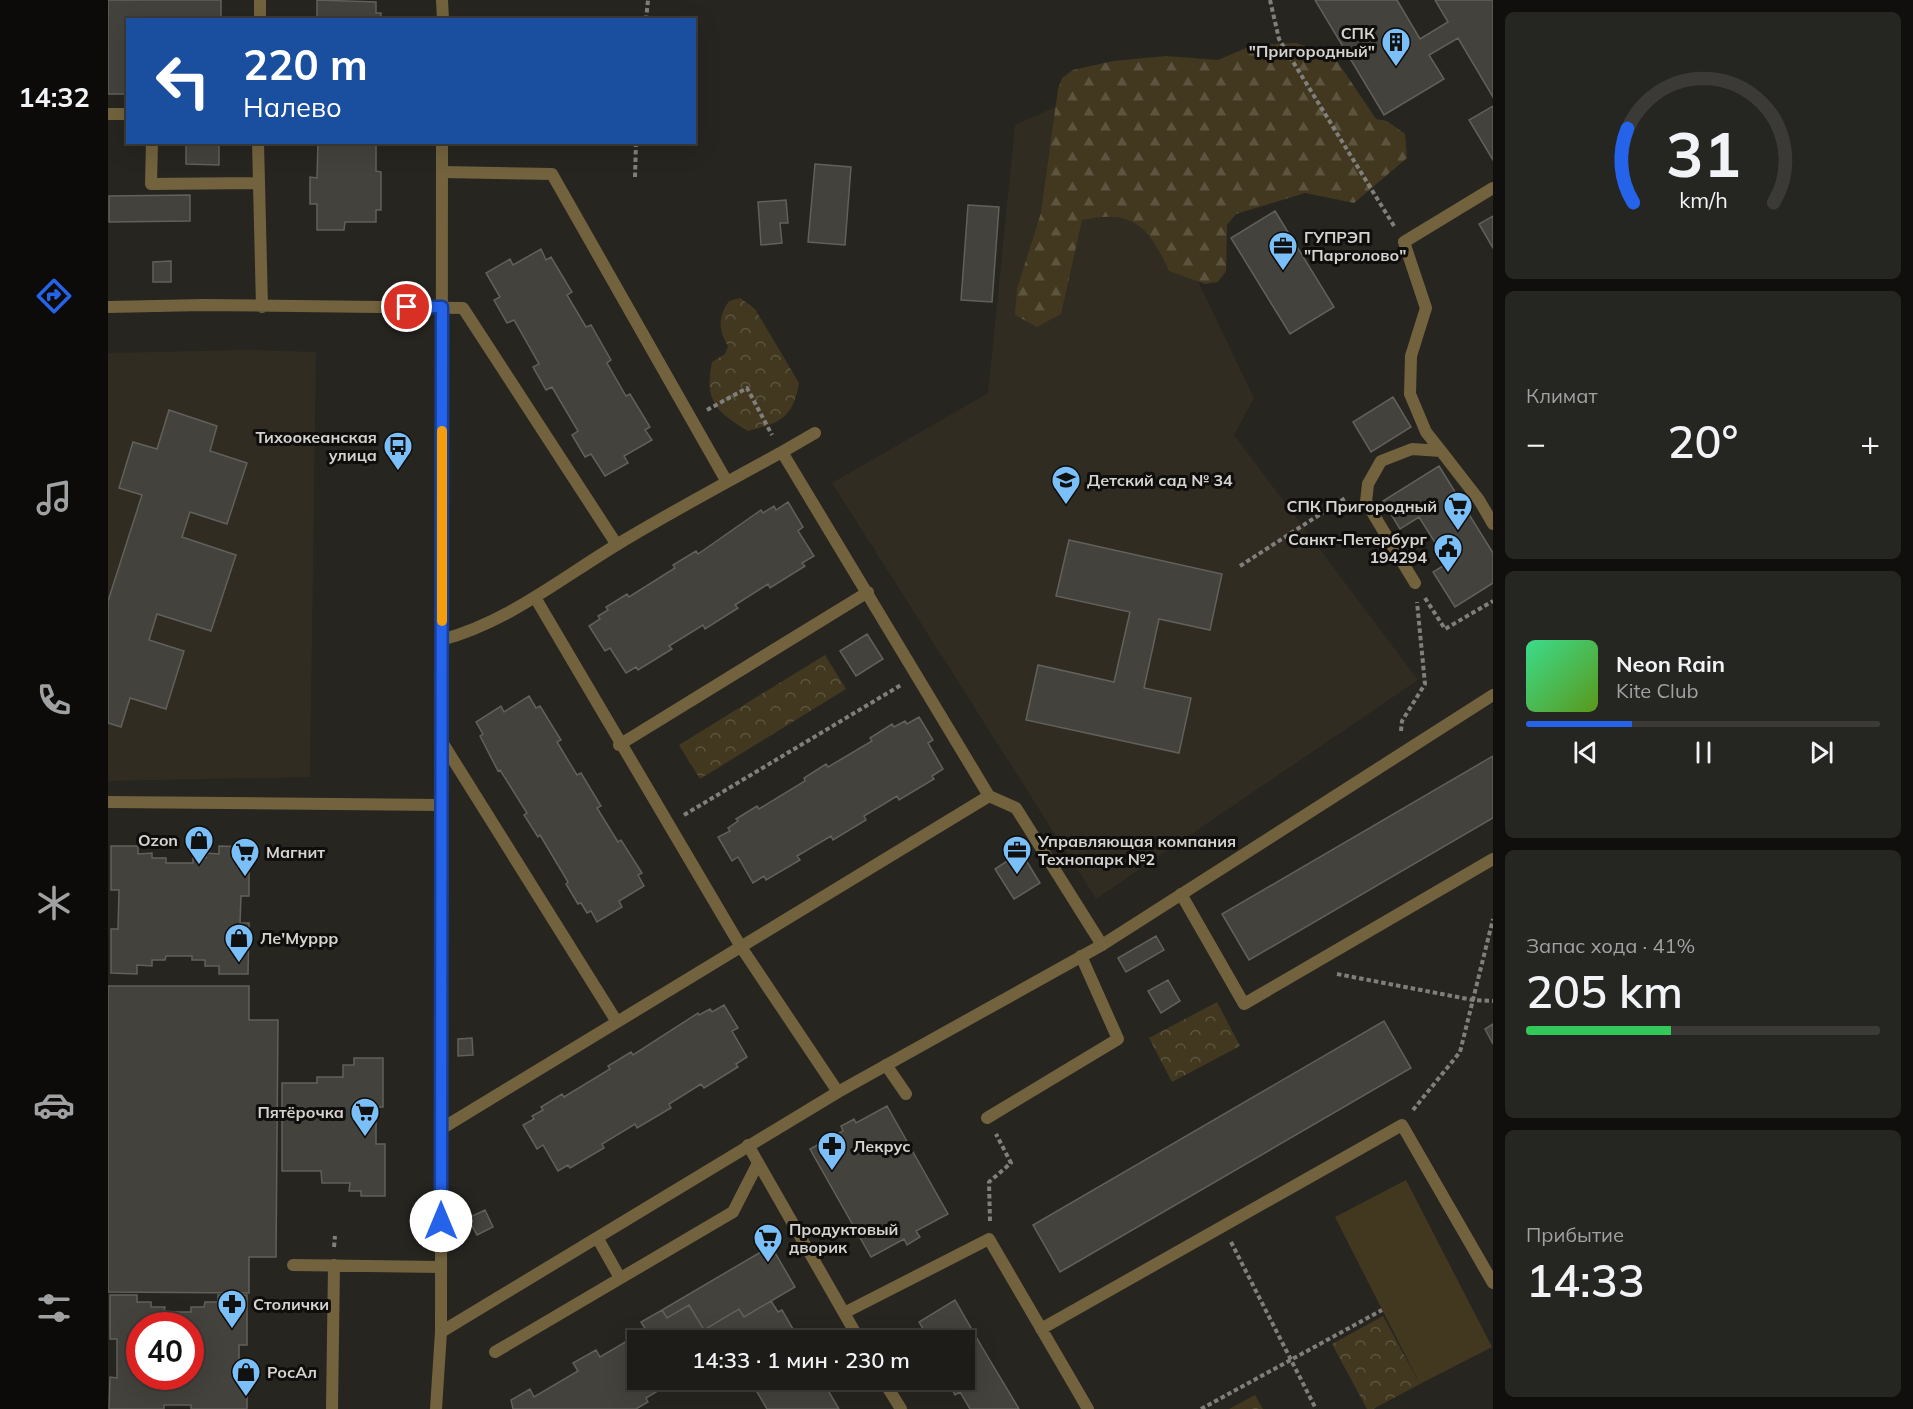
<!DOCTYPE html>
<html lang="ru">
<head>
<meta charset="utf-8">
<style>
	:root { --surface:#1d1c18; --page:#252521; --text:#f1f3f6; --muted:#a0a1a2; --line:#3b3a37; --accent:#2563eb }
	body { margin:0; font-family:Mulish,sans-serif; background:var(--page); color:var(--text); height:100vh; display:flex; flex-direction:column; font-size:22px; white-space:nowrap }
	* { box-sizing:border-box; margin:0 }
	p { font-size:20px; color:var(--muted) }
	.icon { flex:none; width:33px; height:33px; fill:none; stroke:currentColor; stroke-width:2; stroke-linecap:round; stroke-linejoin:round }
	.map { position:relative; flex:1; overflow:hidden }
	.sheet { display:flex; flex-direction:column; gap:12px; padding:12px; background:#100f0d; width:420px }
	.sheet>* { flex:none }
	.top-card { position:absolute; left:18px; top:18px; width:570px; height:126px; border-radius:0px; box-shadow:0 6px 24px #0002,0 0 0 2px var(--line); background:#1a4fa0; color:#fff; overflow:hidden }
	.speed { position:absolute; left:18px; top:1312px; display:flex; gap:12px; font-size:30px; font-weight:700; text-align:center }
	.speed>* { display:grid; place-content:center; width:78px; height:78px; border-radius:50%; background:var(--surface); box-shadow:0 6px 24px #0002,0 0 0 2px var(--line); line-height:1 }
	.speed .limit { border:9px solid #d22; background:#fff; color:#111 }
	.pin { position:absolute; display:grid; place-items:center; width:51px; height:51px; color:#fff; margin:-26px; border:3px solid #fff; border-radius:50%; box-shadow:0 2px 6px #0007 }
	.me { position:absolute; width:66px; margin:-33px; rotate:0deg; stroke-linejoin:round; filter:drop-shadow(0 0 4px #0008) }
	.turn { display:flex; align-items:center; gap:21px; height:126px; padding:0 18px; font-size:27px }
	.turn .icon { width:78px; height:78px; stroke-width:2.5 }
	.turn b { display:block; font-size:42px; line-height:51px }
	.big { font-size:45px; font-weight:600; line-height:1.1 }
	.sheet .widget { flex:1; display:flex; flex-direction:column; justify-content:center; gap:9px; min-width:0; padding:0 21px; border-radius:9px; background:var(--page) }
	.sheet .dial { align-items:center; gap:0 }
	.dial svg { height:156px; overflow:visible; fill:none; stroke:var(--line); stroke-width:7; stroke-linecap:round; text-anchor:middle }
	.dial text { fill:var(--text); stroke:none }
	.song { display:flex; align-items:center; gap:18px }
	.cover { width:72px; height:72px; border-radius:9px; background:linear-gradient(135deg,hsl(150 70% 55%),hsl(90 70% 35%)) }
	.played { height:6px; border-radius:3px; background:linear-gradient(90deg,var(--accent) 30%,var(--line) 30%) }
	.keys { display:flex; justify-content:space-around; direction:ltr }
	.heat { display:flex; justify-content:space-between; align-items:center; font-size:33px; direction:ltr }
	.charge { height:9px; border-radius:4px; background:linear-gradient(90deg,#34c759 41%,var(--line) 0) }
	.trip { position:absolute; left:519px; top:1330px; width:348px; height:60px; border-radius:0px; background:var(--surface); box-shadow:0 6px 24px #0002,0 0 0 2px var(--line); font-weight:600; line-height:60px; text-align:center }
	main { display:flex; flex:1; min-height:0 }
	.tabs { display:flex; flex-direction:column; width:108px; justify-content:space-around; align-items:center; background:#0c0b0a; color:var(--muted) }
	.tabs .icon { width:42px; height:42px }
	.tabs .active { color:var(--accent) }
	.tabs b { font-size:27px; color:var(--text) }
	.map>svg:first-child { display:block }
	.built { fill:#302c21 }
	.forest { fill:url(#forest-firs) }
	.park { fill:url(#park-crowns) }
	.pitch { fill:#41381f }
	.building { fill:#44423d; stroke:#62605b; stroke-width:1.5; fill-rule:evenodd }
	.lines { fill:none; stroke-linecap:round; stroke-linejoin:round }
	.path { stroke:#817f7b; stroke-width:4; stroke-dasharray:4.5 3; stroke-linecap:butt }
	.service { stroke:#72633e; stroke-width:12 }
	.minor { stroke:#72633e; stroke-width:12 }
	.tertiary { stroke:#72633e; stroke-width:12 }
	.route-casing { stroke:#184099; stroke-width:15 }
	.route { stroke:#2563eb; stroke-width:10 }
	.slow { stroke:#f59e0b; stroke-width:10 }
	.labels { text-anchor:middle; stroke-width:6; stroke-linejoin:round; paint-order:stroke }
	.poi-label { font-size:16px; font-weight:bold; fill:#d4d3d0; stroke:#0f0e0c; text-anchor:start }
</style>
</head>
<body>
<main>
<nav class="tabs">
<b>14:32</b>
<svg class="icon active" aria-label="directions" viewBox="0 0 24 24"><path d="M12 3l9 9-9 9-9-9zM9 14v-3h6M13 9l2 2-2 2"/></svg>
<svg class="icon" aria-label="music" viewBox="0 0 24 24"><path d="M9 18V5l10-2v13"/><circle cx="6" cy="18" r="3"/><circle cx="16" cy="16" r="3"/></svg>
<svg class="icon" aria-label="phone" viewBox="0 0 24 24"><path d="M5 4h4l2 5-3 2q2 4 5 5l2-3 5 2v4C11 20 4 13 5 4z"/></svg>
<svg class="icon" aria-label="climate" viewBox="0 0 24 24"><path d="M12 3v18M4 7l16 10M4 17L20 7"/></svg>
<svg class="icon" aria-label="car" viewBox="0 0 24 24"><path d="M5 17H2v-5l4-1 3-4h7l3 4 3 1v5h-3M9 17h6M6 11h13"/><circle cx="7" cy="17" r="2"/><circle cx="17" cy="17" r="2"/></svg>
<svg class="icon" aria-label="filters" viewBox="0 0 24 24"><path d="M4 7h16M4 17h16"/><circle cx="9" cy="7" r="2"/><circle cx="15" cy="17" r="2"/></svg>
</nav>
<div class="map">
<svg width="1385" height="1409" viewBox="0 0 1385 1409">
	<defs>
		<pattern id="forest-firs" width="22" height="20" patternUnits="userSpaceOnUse" patternTransform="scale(1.5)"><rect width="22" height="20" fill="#41381f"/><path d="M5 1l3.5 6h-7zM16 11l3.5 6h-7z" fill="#5c543e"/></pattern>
		<pattern id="park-crowns" width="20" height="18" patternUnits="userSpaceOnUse" patternTransform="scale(1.5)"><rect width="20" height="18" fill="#41381f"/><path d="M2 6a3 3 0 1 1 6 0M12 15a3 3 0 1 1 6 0" fill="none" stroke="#5c543e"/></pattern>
	</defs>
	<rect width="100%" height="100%" fill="#272520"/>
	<!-- built -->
	<path class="built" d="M996,85l150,313 -20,37 184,245 -322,219 -264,-416 156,-90 27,-268z
		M141,350l67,2 -6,425 -202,4v-428z"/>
	<!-- forest -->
	<path class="forest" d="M1188,43l37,12 43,64 11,2 18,13 2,24 -53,45 -49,-10 -69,21 -9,11 -1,46 -8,11 -13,2 -36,-13c-21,-46 -36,-62 -87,-51l-21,94 -24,13 -22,-12 2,-26 24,-76 17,-124 4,-11 11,-8 40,-9 53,-5 52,4 35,-15z"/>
	<!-- park -->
	<path class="park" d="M632,298l15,11 44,74c-6,35 -19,40 -51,48 -32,-19 -44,-30 -36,-69l13,-8 3,-8c-10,-17 -10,-29 1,-45z
		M717,655l21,34 -146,90 -21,-34z
		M1109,1002l23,44 -68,36 -23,-44z
		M1275,1316l37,68 -47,25h-6l-35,-65z
		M1147,1395l8,14h-34z"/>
	<!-- pitch -->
	<path class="pitch" d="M1298,1180l86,167 -72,37 -85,-167z"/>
	<!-- building -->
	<path class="building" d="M0,0h113v20h-93v74h-20z
		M209,0l59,2v11h5v7h-64z
		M1207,0h82l23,39 28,-17 -13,-22h58v97l-35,-59 -29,17 15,24 -60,36z
		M1385,106v54l-24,-40z
		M78,142h33v23l-33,-1z
		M210,142h58v29l5,1v38h-5v12h-31l-1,8h-27v-26h-7v-27l7,1z
		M707,164l36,3 -6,78 -37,-3z
		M82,195v26l-81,1v-26z
		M678,200l2,23h-8l2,20 -21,2 -3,-43z
		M860,205l31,2 -7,95 -31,-2z
		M1167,211l59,96 -44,27 -59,-96z
		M1385,216v32l-14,-24z
		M433,249l5,11 5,-3 21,35 -5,3 19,32 5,-2 20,35 -4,3 19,33 4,-2 20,33 -5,3 7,10 -28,16 4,7 -23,13 -14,-22 -6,3 -13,-22 6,-4 -26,-44 -6,3 -13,-23 6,-3 -25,-44 -7,3 -13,-23 6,-3 -14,-24 24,-14 3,6z
		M63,261v21h-18v-20z
		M1285,397l18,30 -40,25 -18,-30z
		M61,410l48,16 -7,25 37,12 -20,61 -37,-12 -8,25 54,18 -25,76 -54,-17 -8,26 35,11 -18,58 -36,-11 -9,29 -13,-4v-122l34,-106 -23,-7 14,-46 24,7z
		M1331,466l54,87v30l-38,24 -22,-35 15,-9 -29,-46 -19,12 -17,-28z
		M680,502l15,25 -5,4 16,25 -12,7 3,3 -35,22 -2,-4 -33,21 3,3 -33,21 -2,-4 -34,21 3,3 -34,21 -2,-3 -10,6 -16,-25 -5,3 -16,-25 11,-7 -2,-3 10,-6 -2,-3 21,-13 2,3 46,-29 -2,-3 23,-14 2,3 63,-44 2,3 11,-7 2,4z
		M961,540l153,34 -12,56 -51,-11 -15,69 47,10 -12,55 -153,-33 12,-55 76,17 16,-70 -74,-16z
		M759,634l16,25 -27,17 -16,-25z
		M421,696l7,12 4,-2 21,34 -4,2 20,33 4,-2 20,33 -4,2 21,34 3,-2 21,33 -4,2 6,11 -25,15 3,6 -25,15 -6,-11 -4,2 -6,-10 -3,1 -12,-20 2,-2 -28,-47 -2,2 -14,-22 3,-2 -27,-43 -2,1 -18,-35 3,-2 -7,-12 25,-16 3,6z
		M811,717l14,23 -5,3 15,26 -11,7 2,3 -35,21 -2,-4 -33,20 2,4 -33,20 -2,-4 -34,20 3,4 -34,20 -2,-4 -11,7 -15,-26 -6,4 -14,-24 12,-6 -2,-3 10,-7 -2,-2 21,-13 2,3 46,-28 -1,-3 22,-14 2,3 44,-26 -2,-3 22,-14 2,3 11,-6 2,3z
		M1385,756v62l-244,142 -27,-46z
		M3,846h27v8l14,-1v5h14v5h27v-5h13v-5l13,1v-8l30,1v49h-8l-1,27h9l-1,51h-29v-8h-14v-6h-13v-4h-26l-1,4h-13v6l-15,-1v9l-26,-1v-44h7l1,-39h-8z
		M913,852l19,31 -26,16 -19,-30z
		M1048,936l8,14 -38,22 -8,-14z
		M1060,980l12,21 -19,12 -13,-22z
		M0,986h141v34h29l-2,237h-27v36l-141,-1z
		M616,1005l14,23 -6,3 15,26 -11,7 2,3 -34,21 -3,-4 -32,20 2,4 -34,20 -2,-4 -33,20 2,4 -34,20 -2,-3 -10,6 -15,-26 -6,4 -14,-24 11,-6 -2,-3 11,-6 -2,-3 21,-13 2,3 46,-28 -2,-3 23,-14 2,3 65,-42 1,2 11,-6 2,3z
		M1276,1021l27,47 -351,204 -27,-47z
		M1385,1024v20l-8,-15z
		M364,1038l1,17 -15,1v-17z
		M246,1058h29v49h-7v37h9v52h-24v-5h-12l1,-8h-28l-1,-12h-39v-88h35v-6h26v-12h11z
		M779,1106l61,108 -32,17 4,6 -13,8 -3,-6 -33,18 -61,-108 33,-18 -2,-5 6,-3 7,-4 2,4z
		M377,1210l8,17 -16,8 -9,-17z
		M663,1246l24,41 -51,30 -5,-8 -35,21 -15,-25 -22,13 -5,-8z
		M2,1295h27v7h14v5h14l-1,5h27v-5h13l1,-5h13v-7h29v50h-8v27h8v37h-56v-4h-27v4h-55l1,-32 7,1v-39h-7zM32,1326h50v51h-50z
		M847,1300l27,47 37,62h-49l-10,-17 -5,3 -8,-15h17v-39h-34l-11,-19z
		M663,1301l7,11 4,-2 18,31h-162v39h47l-14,8 -2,-4 -23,14 2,4 -12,7h-123l-2,-9 19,-11 4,8 44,-26 -5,-8 23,-13 4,7 46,-27 -5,-8 21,-12 5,8 22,-13 15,25 35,-21 5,8z
		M642,1380h72l17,29h-72z"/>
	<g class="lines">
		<!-- path -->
		<path class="path" d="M1162,0l9,39 115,187
			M538,20l2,-20
			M527,177l1,-35
			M599,410l40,-22 25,47
			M1132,566l107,-69
			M1317,598l20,31 48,-28
			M1293,731l1,-10 23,-37 -8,-82
			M576,815l217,-130
			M1229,974l136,26 20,1
			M1305,1110l47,-58 33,-133
			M882,1221l-1,-39 22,-19 -15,-29
			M1123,1242l85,167
			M226,1247l1,-11
			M1093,1409l181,-99"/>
		<!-- service -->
		<path class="service" d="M152,20v-20
			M0,114h20
			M44,142l-1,42 106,-1
			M150,142l4,165
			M334,172l110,2 175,308
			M0,307l96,-2 259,3 154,237
			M1333,451l-15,-19 -16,-38 1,-38 15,-48 -22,-66 89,-54
			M674,452l33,-19
			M1307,583l-49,-81 2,-18 13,-23 31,-12 29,2 38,49 14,24
			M428,599l205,348 97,145
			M334,742l175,280
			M511,745l249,-153
			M881,796l27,12 86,137
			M0,802l334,3
			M1073,894l63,110 249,-145
			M778,1065l20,29
			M879,1118l131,-79 -37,-83
			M333,1129l548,-333 -207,-344c-55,30 -111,60 -164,92 -58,35 -110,78 -177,96
			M640,1145l112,196
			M490,1239l22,39
			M185,1265l148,2
			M736,1313l145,-74 99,170
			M933,1329l361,-204 91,158
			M387,1352l238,-140 25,-49
			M775,1380l18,29
			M224,1409l2,-144"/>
		<!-- minor -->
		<path class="minor" d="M333,1332l397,-240 264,-147 391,-250"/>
		<!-- tertiary -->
		<path class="tertiary" d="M334,0l1,20
			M328,1409l5,-77 1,-1190"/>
	</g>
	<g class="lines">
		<!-- route casing -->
		<g class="route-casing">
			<path id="route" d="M299,307h35l-1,914"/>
		</g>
		<!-- route -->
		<use href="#route" class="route"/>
		<!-- slow -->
		<path class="slow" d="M334,621v-190"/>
	</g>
	<!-- icons -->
	<defs>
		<g id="building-pin" transform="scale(1.5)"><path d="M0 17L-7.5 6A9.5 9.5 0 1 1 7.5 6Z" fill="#7abff8" stroke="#0f0e0c"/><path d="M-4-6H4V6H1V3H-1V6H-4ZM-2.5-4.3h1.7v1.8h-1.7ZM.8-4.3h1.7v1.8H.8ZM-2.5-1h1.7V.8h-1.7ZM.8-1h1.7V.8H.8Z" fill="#111"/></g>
		<g id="office-pin" transform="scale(1.5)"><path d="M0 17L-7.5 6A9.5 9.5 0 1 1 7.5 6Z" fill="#7abff8" stroke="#0f0e0c"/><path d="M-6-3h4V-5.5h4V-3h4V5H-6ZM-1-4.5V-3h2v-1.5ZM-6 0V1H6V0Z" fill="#111"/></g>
		<g id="bus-pin" transform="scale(1.5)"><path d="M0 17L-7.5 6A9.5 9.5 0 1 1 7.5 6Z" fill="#7abff8" stroke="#0f0e0c"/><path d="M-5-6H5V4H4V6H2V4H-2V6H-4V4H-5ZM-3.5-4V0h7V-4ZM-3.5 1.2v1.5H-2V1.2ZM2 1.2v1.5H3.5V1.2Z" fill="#111"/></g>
		<g id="school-pin" transform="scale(1.5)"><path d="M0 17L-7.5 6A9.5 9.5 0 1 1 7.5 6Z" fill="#7abff8" stroke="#0f0e0c"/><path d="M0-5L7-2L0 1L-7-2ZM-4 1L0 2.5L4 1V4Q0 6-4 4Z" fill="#111"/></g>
		<g id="supermarket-pin" transform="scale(1.5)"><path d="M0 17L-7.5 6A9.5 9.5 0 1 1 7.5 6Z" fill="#7abff8" stroke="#0f0e0c"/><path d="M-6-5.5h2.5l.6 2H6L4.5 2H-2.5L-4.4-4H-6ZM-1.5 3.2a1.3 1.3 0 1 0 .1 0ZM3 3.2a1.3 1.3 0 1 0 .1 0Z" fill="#111"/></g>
		<g id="civic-pin" transform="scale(1.5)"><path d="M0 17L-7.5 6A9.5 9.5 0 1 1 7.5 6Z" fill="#7abff8" stroke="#0f0e0c"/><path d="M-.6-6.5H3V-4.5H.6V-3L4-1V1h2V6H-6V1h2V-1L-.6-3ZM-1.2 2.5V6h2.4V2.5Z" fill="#111"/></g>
		<g id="shop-pin" transform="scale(1.5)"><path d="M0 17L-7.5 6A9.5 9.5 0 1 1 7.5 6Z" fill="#7abff8" stroke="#0f0e0c"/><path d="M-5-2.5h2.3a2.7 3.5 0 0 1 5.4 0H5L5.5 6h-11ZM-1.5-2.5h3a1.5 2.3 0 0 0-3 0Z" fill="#111"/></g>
		<g id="pharmacy-pin" transform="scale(1.5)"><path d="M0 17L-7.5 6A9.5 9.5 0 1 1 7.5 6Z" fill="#7abff8" stroke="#0f0e0c"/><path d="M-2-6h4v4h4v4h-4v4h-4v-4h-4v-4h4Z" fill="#111"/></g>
	</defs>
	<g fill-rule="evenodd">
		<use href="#building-pin" x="1288" y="42"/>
		<use href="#office-pin" x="1175" y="246"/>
		<use href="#bus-pin" x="290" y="446"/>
		<use href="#school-pin" x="958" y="480"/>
		<use href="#supermarket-pin" x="1350" y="506"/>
		<use href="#civic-pin" x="1340" y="548"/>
		<use href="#shop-pin" x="91" y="840"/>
		<use href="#office-pin" x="909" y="850"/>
		<use href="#supermarket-pin" x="137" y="852"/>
		<use href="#shop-pin" x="131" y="938"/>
		<use href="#supermarket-pin" x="257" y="1112"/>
		<use href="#pharmacy-pin" x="724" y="1146"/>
		<use href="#supermarket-pin" x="660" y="1238"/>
		<use href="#pharmacy-pin" x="124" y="1304"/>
		<use href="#shop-pin" x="138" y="1372"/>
	</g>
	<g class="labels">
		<!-- poi labels -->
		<g class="poi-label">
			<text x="1267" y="39" text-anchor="end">СПК<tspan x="1267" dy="18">"Пригородный"</tspan></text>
			<text x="1196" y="243">ГУПРЭП<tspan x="1196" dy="18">"Парголово"</tspan></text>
			<text x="269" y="443" text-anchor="end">Тихоокеанская<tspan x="269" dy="18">улица</tspan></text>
			<text x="979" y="486">Детский сад № 34</text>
			<text x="1329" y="512" text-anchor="end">СПК Пригородный</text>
			<text x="1319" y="545" text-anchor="end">Санкт-Петербург<tspan x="1319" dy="18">194294</tspan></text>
			<text x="70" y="846" text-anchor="end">Ozon</text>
			<text x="930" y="847">Управляющая компания<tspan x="930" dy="18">Технопарк №2</tspan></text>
			<text x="158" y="858">Магнит</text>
			<text x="152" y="944">Ле'Муррр</text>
			<text x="236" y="1118" text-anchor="end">Пятёрочка</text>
			<text x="745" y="1152">Лекрус</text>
			<text x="681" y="1235">Продуктовый<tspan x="681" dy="18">дворик</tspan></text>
			<text x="145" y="1310">Столички</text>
			<text x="159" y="1378">РосАл</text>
		</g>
	</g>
</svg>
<div class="speed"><div class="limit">40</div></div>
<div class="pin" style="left:299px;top:307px;background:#d93025"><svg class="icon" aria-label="arrive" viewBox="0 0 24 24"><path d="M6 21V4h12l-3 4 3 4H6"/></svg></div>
<svg class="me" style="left:333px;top:1221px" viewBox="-20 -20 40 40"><circle r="19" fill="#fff"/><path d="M0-13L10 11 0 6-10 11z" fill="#2563eb"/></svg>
<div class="trip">14:33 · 1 мин · 230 m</div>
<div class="top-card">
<div class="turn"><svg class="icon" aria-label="left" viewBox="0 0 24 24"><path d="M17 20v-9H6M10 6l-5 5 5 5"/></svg><div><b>220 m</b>Налево</div></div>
</div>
</div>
<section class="sheet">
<div class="widget dial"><svg viewBox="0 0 100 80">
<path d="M14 69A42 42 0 1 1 86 69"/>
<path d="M14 69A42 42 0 0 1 11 31" stroke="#2563eb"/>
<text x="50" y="56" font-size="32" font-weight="700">31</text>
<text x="50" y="72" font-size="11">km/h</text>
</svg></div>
<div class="widget"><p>Климат</p>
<div class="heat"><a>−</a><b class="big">20°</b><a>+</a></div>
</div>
<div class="widget">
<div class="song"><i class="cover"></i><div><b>Neon Rain</b><p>Kite Club</p></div></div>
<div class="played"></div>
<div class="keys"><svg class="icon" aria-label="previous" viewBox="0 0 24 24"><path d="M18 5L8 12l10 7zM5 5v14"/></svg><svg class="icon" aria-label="pause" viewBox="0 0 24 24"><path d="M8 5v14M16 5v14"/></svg><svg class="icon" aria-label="next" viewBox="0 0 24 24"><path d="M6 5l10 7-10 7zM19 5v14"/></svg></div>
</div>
<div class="widget"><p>Запас хода · 41%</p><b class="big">205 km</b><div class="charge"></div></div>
<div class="widget"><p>Прибытие</p><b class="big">14:33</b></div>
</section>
</main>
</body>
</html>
